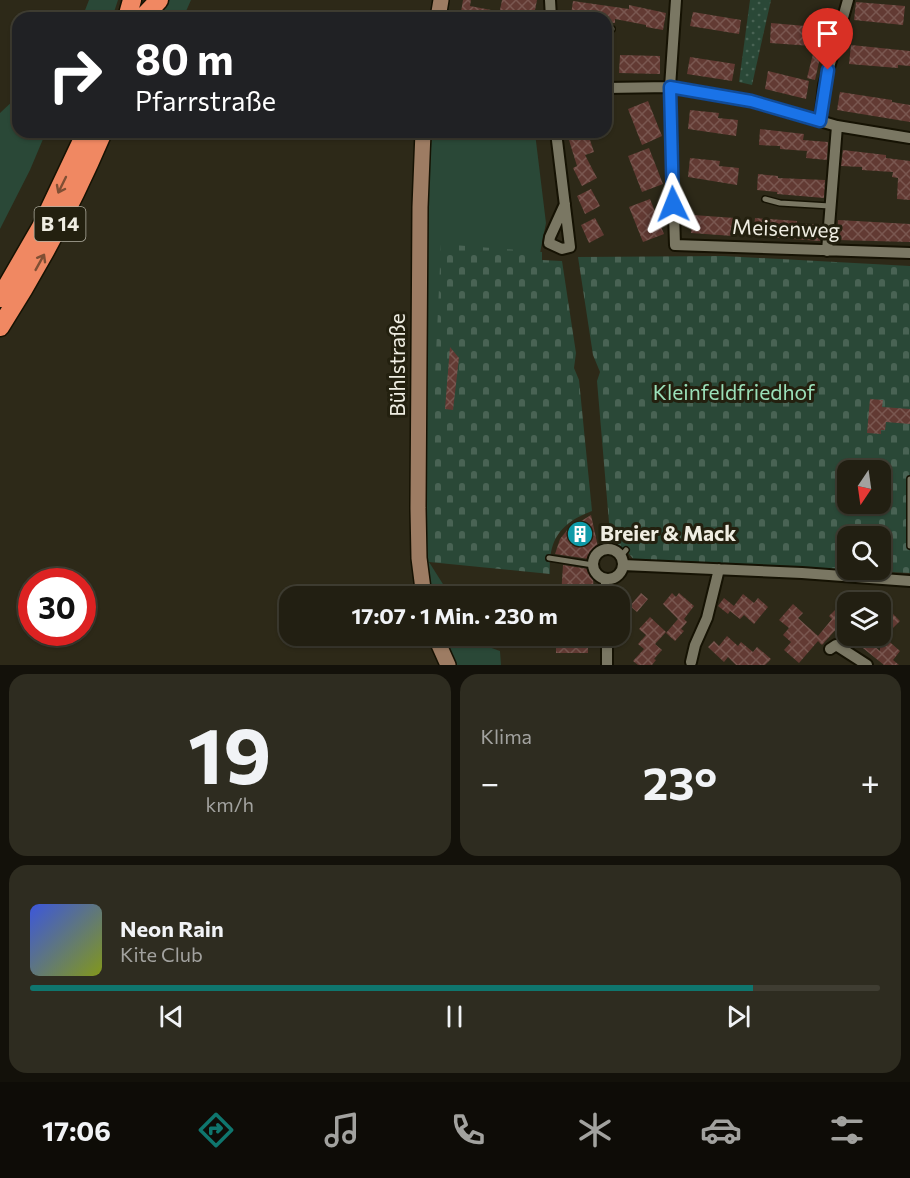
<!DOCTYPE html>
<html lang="de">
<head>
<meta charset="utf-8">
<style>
	:root { --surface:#221f12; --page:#2e2c20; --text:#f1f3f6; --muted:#a2a29f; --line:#3f3d32; --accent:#0f766e }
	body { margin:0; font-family:Commissioner,sans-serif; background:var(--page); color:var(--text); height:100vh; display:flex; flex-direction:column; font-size:22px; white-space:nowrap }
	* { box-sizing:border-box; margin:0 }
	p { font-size:20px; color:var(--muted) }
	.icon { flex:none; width:33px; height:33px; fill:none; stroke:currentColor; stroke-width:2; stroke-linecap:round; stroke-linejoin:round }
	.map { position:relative; height:665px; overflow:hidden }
	.panel { display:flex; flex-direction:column; gap:9px; padding:9px; background:#13110a; flex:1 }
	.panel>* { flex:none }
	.banner { position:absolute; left:12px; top:12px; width:600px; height:126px; border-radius:18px; box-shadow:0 2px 4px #0004,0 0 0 2px var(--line); background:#202124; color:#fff; overflow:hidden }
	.needle { width:39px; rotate:193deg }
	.fabs { position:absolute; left:837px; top:460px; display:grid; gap:12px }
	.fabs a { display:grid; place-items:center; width:54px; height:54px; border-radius:12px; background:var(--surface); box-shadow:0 2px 4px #0004,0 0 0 2px var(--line); font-size:30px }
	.speed { position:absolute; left:18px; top:568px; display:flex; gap:12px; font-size:30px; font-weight:700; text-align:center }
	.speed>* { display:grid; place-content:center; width:78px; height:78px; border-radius:50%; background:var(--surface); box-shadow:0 2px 4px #0004,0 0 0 2px var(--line); line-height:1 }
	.speed .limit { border:9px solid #d22; background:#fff; color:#111 }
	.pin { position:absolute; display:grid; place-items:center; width:51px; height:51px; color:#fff; margin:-62px -26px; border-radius:50% 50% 50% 0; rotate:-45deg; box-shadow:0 0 6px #0007 }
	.pin .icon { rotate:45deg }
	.me { position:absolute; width:66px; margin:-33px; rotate:358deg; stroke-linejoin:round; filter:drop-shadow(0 0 4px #0008) }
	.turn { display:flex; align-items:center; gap:21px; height:126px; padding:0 24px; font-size:27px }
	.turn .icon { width:78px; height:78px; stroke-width:2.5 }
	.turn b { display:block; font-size:42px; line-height:51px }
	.big { font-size:45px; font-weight:700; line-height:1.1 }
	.panel .tile { flex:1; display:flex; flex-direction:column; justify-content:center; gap:9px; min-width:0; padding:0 21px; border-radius:18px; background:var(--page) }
	.panel .dial { align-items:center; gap:0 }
	.dial b { font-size:78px; line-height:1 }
	.song { display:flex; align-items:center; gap:18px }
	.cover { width:72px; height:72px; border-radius:9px; background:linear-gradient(135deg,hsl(230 70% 55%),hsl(70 70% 35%)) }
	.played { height:6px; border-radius:3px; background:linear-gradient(90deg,var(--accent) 85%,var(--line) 85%) }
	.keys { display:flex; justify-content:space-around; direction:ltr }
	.heat { display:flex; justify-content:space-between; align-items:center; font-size:33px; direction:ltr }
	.panel .tiles { flex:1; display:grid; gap:9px; grid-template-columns:1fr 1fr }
	.tile:last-child { grid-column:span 2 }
	.trip { position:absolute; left:279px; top:586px; width:351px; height:60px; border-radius:18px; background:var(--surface); box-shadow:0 2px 4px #0004,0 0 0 2px var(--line); font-weight:700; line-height:60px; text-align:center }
	.tabs { display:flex; height:96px; justify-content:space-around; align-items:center; background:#0e0c07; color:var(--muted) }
	.tabs .icon { width:42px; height:42px }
	.tabs .current { color:var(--accent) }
	.tabs b { font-size:27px; color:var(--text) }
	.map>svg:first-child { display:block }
	.green { fill:#2a4837 }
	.cemetery { fill:url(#cemetery-stones); fill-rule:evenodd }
	.park { fill:url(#park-dots) }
	.building { fill:url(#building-cross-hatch) }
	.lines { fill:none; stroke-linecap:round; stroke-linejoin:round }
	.lane-casing { stroke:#151203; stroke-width:8 }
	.street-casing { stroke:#151203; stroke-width:14 }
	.secondary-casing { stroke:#151203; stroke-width:18 }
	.highway-casing { stroke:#151203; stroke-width:21 }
	.lane { stroke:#7a7763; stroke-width:5 }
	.street { stroke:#7a7763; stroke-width:10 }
	.secondary { stroke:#9d7c63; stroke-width:15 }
	.highway { stroke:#f08862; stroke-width:18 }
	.oneway { stroke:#7f4f34 }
	.route-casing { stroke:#114b97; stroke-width:15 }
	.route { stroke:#1a73e8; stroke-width:10 }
	.labels { text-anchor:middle; stroke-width:6; stroke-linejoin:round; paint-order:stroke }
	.shield { fill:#23200f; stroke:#b2b0a3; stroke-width:1.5 }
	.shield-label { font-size:20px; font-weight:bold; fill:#efede2 }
	.street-label { font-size:21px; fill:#efede2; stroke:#23200f }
	.park-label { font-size:21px; fill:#9be0b9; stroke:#23200f }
	.poi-label { font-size:21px; font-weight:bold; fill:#efede2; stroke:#23200f; text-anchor:start }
</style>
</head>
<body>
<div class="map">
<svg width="910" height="665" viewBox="0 0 910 665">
	<defs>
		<pattern id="cemetery-stones" width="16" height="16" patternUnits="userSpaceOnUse" patternTransform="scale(1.5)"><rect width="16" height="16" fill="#2a4837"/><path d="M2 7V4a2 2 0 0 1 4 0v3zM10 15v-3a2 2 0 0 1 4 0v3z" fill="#496354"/></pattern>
		<pattern id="park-dots" width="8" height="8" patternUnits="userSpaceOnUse" patternTransform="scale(1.5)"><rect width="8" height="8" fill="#2a4837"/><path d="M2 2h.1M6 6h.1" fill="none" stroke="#496354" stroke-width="1.8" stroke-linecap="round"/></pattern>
		<pattern id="building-cross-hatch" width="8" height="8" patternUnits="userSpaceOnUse" patternTransform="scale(1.5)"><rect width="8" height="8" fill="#623a33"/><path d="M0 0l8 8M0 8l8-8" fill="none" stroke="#795750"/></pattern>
	</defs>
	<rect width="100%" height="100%" fill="#2d2918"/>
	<!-- green -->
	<path class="green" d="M89,0h29l-6,18h-30z
		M168,0h23l-8,18h-23z
		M18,96v36h28l-16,38 -30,59v-116z
		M432,132h106l-3,1 11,90 -6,30 -111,309 19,30 26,5h-44l-6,-33c1,-144 -2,-288 8,-432z
		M441,636h45v10l14,5 1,14h-47z"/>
	<!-- cemetery -->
	<path class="cemetery" d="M441,244l101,8v8l20,1 14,92 -2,15 5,12 13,131c-32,12 -44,29 -42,63l-121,-12v-54z
		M723,256l187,10v307l-276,-13 -8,-10 -15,-4 -14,-165 3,-9 -7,-17 -15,-98zM848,471h32v33h-32zM848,537h32v33h-32z"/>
	<!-- park -->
	<path class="park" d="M750,0h21l-19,85 -13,-3z"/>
	<!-- building -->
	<path class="building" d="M463,0h8l-1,6 21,4 -1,8h-30z
		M502,0h35l-3,15 -34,-5z
		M573,1l56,8v-4l37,8 -3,17 -17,-3v-2l-31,-6v4l-9,-1 1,-4 -36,-3z
		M856,2l49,4 -2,19 -49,-5z
		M693,12l48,8 -2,14 -49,-8z
		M771,23l46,4v-3l10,2 -12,54 -8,-2 7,-28h-3l1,-4 -42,-3z
		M851,45l59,6v15l-12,-1v3l-49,-4z
		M620,55l40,1v18l-41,-1z
		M690,57l45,7 -3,17 -45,-7z
		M768,71l41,10 -3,18 -41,-10z
		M840,92l52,8v2l18,3v17l-73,-12z
		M648,101l14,35 -20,9 -14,-36z
		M690,110l29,3 -1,5 20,2 -2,16 -48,-7z
		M760,129l44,5 -1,6 25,2 -1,18 -21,-2 1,-7 -27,-2v-3l-21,-1z
		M588,134l6,18 -9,3 12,23 -15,8 -9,-18 4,-2 -8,-26z
		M649,148l14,36 -21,8 -14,-36z
		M843,150l43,5v3l24,3v39l-13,-1 1,-21 -6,-1 1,-5 -31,-2v-3l-21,-1z
		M690,158l30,3 -1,5 20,2 -2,17 -49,-8z
		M758,174l20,2v2l47,2 -1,18 -47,-4v-2l-20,-2z
		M591,189l9,17 -15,8 -8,-18z
		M650,199l14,35 -21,8 -14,-35z
		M693,215l42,3 -2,18 -42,-3z
		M595,218l9,17 -15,8 -8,-18z
		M755,218l42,3v3h25l-2,17 -67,-5z
		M838,220l72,4v18l-73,-2z
		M450,347l9,11 -6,52 -8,-1z
		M870,399l13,1 -1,7 28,2v15l-24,-2 -1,8h-4v4l-14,-1z
		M591,515l7,32 -9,12 -34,-5 5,-15 8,-10z
		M563,565l25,4 5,9 1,19h-33z
		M641,593l7,6 -11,13 -7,-6z
		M672,593l4,4 3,-4 15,13 -10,13 3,3 -6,7 3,2 -9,10 -9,-8 12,-14 -15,-15z
		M743,594l11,9 4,-5 10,9 -14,17 -10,-9 -4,4 -10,-8 -2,3 -10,-8 6,-8 10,8 -4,5z
		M843,602l5,4v29l-10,-8 -16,18 -4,-4 -19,22 -15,-13 7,-8 -8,-7 6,-7 -10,-8 14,-16 10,9 -5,5 20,18 14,-17 -3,-3z
		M890,611l10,10 -16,16 16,14 -7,9 6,5h-15l-36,-29h15l17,15v-38l4,4z
		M650,617l16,15 -11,12 7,6 -8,9 2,1 -4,5h-14l-5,-4 11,-12 -6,-5 8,-9 -7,-6z
		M570,636h18v17h-32v-9h14z
		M727,636l11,10 3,-4 12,10 4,-5 14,12 -6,6h-29l-8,-8 -4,5 -16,-15 6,-6 5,5z"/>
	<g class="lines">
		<!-- lane casing -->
		<g class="lane-casing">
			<path id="lane" d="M495,16l14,2
				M606,29h6
				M765,199l15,4 50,3
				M910,479v67
				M621,556l5,-6
				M549,558l44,7"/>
		</g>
		<!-- street casing -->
		<g class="street-casing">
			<path id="street" d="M550,0l1,18
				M676,0l-6,87 5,158 235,8
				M606,88l64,-1 81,14 86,25 73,12
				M820,121l4,-36 24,-85
				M556,132l14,115 -8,2 -13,-6 1,-6 15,-33
				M827,251l10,-125
				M593 564a15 15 0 1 1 30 0a15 15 0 1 1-30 0Z
				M623,565l179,8 108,8
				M606,579v18
				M607,636v29
				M830,649l6,-4 31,20
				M691,662l4,-17 12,-27 12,-49"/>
		</g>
		<!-- secondary casing -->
		<g class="secondary-casing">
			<path id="secondary" d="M438,18l3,-18
				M423,132l-3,75 -2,301 1,50 5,39
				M435,636l13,29"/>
		</g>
		<!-- highway casing -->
		<g class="highway-casing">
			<path id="highway" d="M145,15l14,-15
				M127,18l5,-18
				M0,298l41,-71 45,-95
				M0,327c40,-62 74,-127 103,-195"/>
		</g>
		<!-- lane -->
		<use href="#lane" class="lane"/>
		<!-- street -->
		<use href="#street" class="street"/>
		<!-- secondary -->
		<use href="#secondary" class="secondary"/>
		<!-- highway -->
		<use href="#highway" class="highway"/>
	</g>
	<!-- one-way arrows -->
	<defs><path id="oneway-shaft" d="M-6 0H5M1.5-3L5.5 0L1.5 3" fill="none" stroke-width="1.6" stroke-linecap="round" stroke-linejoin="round" transform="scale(1.5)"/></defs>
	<g class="oneway">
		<use href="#oneway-shaft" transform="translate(62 185) rotate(116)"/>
		<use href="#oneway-shaft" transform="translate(40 262) rotate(-61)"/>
	</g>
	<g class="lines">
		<!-- route casing -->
		<g class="route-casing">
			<path id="route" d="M673,204l-3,-117 81,14 69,20 8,-51"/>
		</g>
		<!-- route -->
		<use href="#route" class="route"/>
	</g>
	<!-- icons -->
	<defs>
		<g id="building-disc" transform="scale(1.35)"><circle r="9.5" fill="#0f9aa8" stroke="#23200f"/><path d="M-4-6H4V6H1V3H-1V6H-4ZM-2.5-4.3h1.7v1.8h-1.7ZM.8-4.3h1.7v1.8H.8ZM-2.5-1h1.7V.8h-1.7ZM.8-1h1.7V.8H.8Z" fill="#fff"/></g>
	</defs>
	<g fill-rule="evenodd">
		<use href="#building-disc" x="580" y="534"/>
	</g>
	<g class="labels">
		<!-- shield labels -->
		<rect class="shield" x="34.5" y="207" width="51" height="34" rx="4.5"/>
		<g class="shield-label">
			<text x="60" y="231">B 14</text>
		</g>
		<!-- street labels -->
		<g class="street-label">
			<text transform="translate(786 229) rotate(2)" y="7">Meisenweg</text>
			<text transform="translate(398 365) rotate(-90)" y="7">Bühlstraße</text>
		</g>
		<!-- park labels -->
		<g class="park-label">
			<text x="734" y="400">Kleinfeldfriedhof</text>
		</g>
		<!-- poi labels -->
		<g class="poi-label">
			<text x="600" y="541">Breier &amp; Mack</text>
		</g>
	</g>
</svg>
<div class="fabs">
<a><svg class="needle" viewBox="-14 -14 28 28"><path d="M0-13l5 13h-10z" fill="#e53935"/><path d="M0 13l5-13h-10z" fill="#a2a29f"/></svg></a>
<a><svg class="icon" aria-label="search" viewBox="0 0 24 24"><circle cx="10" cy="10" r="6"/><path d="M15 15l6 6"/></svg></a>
<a><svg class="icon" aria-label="layers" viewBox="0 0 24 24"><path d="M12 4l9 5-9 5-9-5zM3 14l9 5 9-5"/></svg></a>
</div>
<div class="speed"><div class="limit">30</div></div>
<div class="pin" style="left:828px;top:70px;background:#d93025"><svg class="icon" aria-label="arrive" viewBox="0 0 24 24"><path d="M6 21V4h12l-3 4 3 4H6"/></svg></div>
<svg class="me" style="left:673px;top:204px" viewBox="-20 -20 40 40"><path d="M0-17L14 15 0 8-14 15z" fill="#1a73e8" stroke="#fff" stroke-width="4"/></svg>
<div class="trip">17:07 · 1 Min. · 230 m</div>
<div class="banner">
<div class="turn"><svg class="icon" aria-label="right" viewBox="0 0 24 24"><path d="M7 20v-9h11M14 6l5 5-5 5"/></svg><div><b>80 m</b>Pfarrstraße</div></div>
</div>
</div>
<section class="panel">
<div class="tiles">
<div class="tile dial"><b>19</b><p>km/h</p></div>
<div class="tile"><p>Klima</p>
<div class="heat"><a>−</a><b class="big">23°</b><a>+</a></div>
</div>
<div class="tile">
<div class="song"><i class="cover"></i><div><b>Neon Rain</b><p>Kite Club</p></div></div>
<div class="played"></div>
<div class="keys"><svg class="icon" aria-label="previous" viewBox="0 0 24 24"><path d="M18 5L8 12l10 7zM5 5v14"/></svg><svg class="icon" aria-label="pause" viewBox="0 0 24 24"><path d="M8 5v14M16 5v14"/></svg><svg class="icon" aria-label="next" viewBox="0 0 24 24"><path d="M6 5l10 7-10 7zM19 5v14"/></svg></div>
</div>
</div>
</section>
<nav class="tabs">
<b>17:06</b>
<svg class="icon current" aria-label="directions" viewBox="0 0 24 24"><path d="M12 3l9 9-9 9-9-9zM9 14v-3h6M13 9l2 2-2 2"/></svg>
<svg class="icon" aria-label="music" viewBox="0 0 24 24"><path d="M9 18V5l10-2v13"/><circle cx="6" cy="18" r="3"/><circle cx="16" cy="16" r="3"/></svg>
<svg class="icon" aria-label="phone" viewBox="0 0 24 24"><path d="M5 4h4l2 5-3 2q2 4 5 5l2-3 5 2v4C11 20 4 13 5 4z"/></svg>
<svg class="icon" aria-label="climate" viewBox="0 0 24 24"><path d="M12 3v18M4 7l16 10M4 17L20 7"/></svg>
<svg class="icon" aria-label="car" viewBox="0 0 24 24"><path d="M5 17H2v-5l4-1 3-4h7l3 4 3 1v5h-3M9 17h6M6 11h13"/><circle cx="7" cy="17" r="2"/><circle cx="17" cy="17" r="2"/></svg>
<svg class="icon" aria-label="filters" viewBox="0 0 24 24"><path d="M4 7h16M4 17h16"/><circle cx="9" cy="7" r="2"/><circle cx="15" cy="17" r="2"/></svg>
</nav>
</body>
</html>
